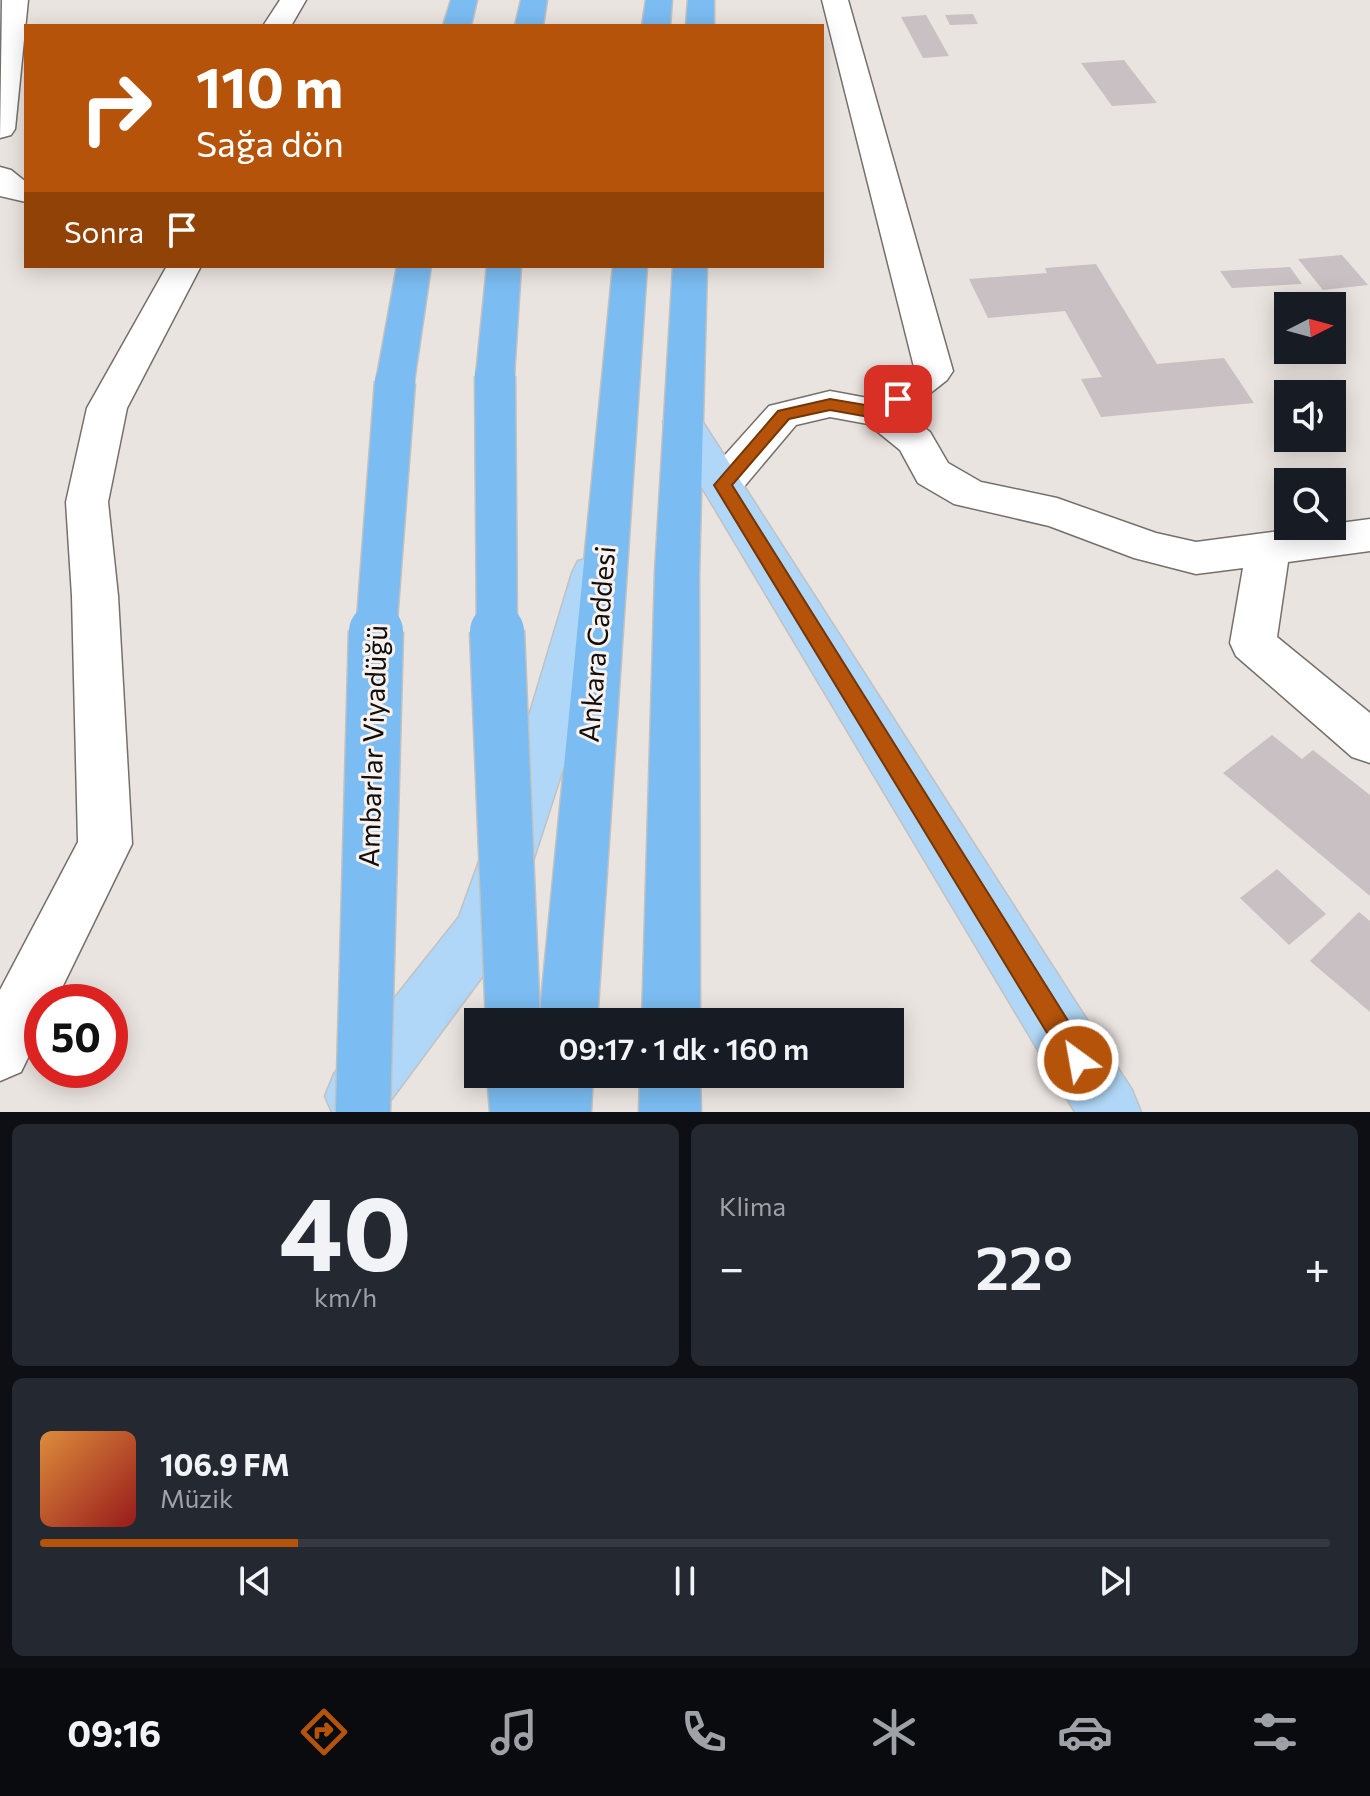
<!DOCTYPE html>
<html lang="tr">
<head>
<meta charset="utf-8">
<style>
	:root { --surface:#171b24; --page:#242831; --text:#f1f3f6; --muted:#9ea1a6; --line:#363941; --accent:#b45309 }
	body { margin:0; font-family:Commissioner,sans-serif; background:var(--page); color:var(--text); height:100vh; display:flex; flex-direction:column; font-size:30px; white-space:nowrap }
	* { box-sizing:border-box; margin:0 }
	p { font-size:26px; color:var(--muted) }
	.icon { flex:none; width:44px; height:44px; fill:none; stroke:currentColor; stroke-width:2; stroke-linecap:round; stroke-linejoin:round }
	.map { position:relative; height:1112px; overflow:hidden }
	.panel { display:flex; flex-direction:column; gap:12px; padding:12px; background:#0d0f14; flex:1 }
	.panel>* { flex:none }
	.hud { position:absolute; left:24px; top:24px; width:800px; height:244px; border-radius:0px; box-shadow:0 4px 20px #0003; background:#b45309; color:#fff; overflow:hidden }
	.needle { width:52px; rotate:84deg }
	.tools { position:absolute; left:1274px; top:292px; display:grid; gap:16px }
	.tools a { display:grid; place-items:center; width:72px; height:72px; border-radius:0px; background:var(--surface); box-shadow:0 4px 20px #0003; font-size:40px }
	.speed { position:absolute; left:24px; top:984px; display:flex; gap:16px; font-size:40px; font-weight:700; text-align:center }
	.speed>* { display:grid; place-content:center; width:104px; height:104px; border-radius:50%; background:var(--surface); box-shadow:0 4px 20px #0003; line-height:1 }
	.speed .limit { border:12px solid #d22; background:#fff; color:#111 }
	.pin { position:absolute; display:grid; place-items:center; width:68px; height:68px; color:#fff; margin:-34px; border-radius:16px; box-shadow:0 4px 12px #0006 }
	.me { position:absolute; width:88px; margin:-44px; rotate:328deg; stroke-linejoin:round; filter:drop-shadow(0 0 6px #0008) }
	.turn { display:flex; align-items:center; gap:28px; height:168px; padding:0 40px; font-size:36px }
	.turn .icon { width:104px; height:104px; stroke-width:2.5 }
	.turn b { display:block; font-size:56px; line-height:68px }
	.then { display:flex; align-items:center; height:76px; padding:0 40px; background:#0003; gap:16px; font-size:30px }
	.big { font-size:60px; font-weight:600; line-height:1.1 }
	.panel .card { flex:1; display:flex; flex-direction:column; justify-content:center; gap:12px; min-width:0; padding:0 28px; border-radius:12px; background:var(--page) }
	.panel .dial { align-items:center; gap:0 }
	.dial b { font-size:104px; line-height:1 }
	.song { display:flex; align-items:center; gap:24px }
	.cover { width:96px; height:96px; border-radius:12px; background:linear-gradient(135deg,hsl(30 70% 55%),hsl(0 70% 35%)) }
	.played { height:8px; border-radius:4px; background:linear-gradient(90deg,var(--accent) 20%,var(--line) 20%) }
	.keys { display:flex; justify-content:space-around; direction:ltr }
	.heat { display:flex; justify-content:space-between; align-items:center; font-size:44px; direction:ltr }
	.panel .tiles { flex:1; display:grid; gap:12px; grid-template-columns:1fr 1fr }
	.card:last-child { grid-column:span 2 }
	.trip { position:absolute; left:464px; top:1008px; width:440px; height:80px; border-radius:0px; background:var(--surface); box-shadow:0 4px 20px #0003; font-weight:600; line-height:80px; text-align:center }
	.dock { display:flex; height:128px; justify-content:space-around; align-items:center; background:#090b0e; color:var(--muted) }
	.dock .icon { width:56px; height:56px }
	.dock .on { color:var(--accent) }
	.dock b { font-size:36px; color:var(--text) }
	.map>svg:first-child { display:block }
	.building { fill:#c8c0c2 }
	.lines { fill:none; stroke-linecap:round; stroke-linejoin:round }
	.minor-casing { stroke:#75706c; stroke-width:3 }
	.major-casing { stroke:#c1c1c0; stroke-width:3 }
	.highway-casing { stroke:#c1c1c0; stroke-width:3 }
	.minor { fill:#fff; fill-rule:evenodd }
	.major { fill:#b0d7f7; fill-rule:evenodd }
	.highway { fill:#7bbcf2; fill-rule:evenodd }
	.highway-bridge-far1-casing { stroke:#c1c1c0; stroke-width:43; stroke-linecap:butt }
	.highway-bridge-casing { stroke:#c1c1c0; stroke-width:57; stroke-linecap:butt }
	.highway-bridge-far1 { stroke:#7bbcf2; stroke-width:40 }
	.highway-bridge { stroke:#7bbcf2; stroke-width:54 }
	.route { fill:#b45309; stroke:#753606; stroke-width:2 }
	.labels { text-anchor:middle; stroke-width:6; stroke-linejoin:round; paint-order:stroke }
	.street-label { font-size:28px; fill:#110f0d; stroke:#f8f1ed }
</style>
</head>
<body>
<div class="map">
<svg width="1370" height="1112" viewBox="0 0 1370 1112">
	<rect width="100%" height="100%" fill="#eae4e0"/>
	<!-- building -->
	<path class="building" d="M973,14l5,10 -28,1 -5,-10z
		M926,15l23,41 -26,2 -22,-41z
		M1124,60l33,43 -45,3 -31,-43z
		M1342,255l26,30 -45,5 -25,-31z
		M1096,264l61,100 67,-6 30,45 -153,14 -20,-38 21,-2 -37,-66 -77,7 -19,-39 78,-6 -2,-5z
		M1290,267l12,17 -70,4 -12,-17z
		M1272,735l30,24 11,-9 57,45v101l-147,-123z
		M1277,869l49,45 -37,31 -49,-47z
		M1359,912l11,9v91l-60,-51z"/>
	<g class="lines">
		<!-- minor casing -->
		<g class="minor-casing">
			<path id="minor" d="M2,0h26l-13,129 -4,6 -11,3z
				M280,0h26l-15,26h-28z
				M822,0h26l105,371 -6,9 -42,33 25,19 18,31 33,19 76,16 99,35 40,9 174,-23v32l-82,11 -11,75 93,76v50l-18,-6 -116,-101 -6,-13 13,-75 -47,6 -62,-16 -85,-32 -95,-22 -36,-21 -18,-33 -32,-26 -38,-7 -34,8 -59,70 -15,4 -15,-4 -6,-10 6,-10 62,-69 61,-15 43,8 41,-32z
				M0,167l11,3 15,12v20l-26,-6z
				M167,266h34l-74,142 -19,94 10,94 14,248 -77,158h-13v27l-21,43 -21,9v-91l78,-148 -6,-246 -6,-94 21,-94z"/>
		</g>
		<!-- major casing -->
		<g class="major-casing">
			<path id="major" d="M683,409l14,4 435,677 9,22h-66l-412,-690 6,-9z
				M594,557l16,4 6,12 -49,183 -57,176 -8,18 -120,162h-50l-7,-16 9,-22 125,-157 58,-161 55,-183 6,-12z"/>
		</g>
		<!-- highway casing -->
		<g class="highway-casing">
			<path id="highway" d="M451,0h26l-6,26h-28z
				M521,0h26l-4,26h-28z
				M646,0h26l-2,26h-28z
				M688,0h26v26h-28z
				M397,266h34l-17,116 -5,9 -14,3 -14,-3 -5,-9z
				M487,266h34l-7,110 -5,9 -14,3 -14,-3 -5,-9z
				M613,266h34l-50,756h-58z
				M673,266h34l-8,307 1,449h-58l13,-449z
				M487,1074h106l-2,38h-101z
				M640,1074h60l1,38h-62z"/>
		</g>
		<!-- minor -->
		<use href="#minor" class="minor"/>
		<!-- major -->
		<use href="#major" class="major"/>
		<!-- highway -->
		<use href="#highway" class="highway"/>
		<!-- highway-bridge-far1 casing -->
		<g class="highway-bridge-far1-casing">
			<path id="highway-bridge-far1" d="M495,376l2,257
				M376,633l19,-251"/>
		</g>
		<!-- highway-bridge casing -->
		<g class="highway-bridge-casing">
			<path id="highway-bridge" d="M497,631l16,391
				M363,1112l13,-481"/>
		</g>
		<!-- highway-bridge-far1 -->
		<use href="#highway-bridge-far1" class="highway-bridge-far1"/>
		<!-- highway-bridge -->
		<use href="#highway-bridge" class="highway-bridge"/>
	</g>
	<!-- route -->
	<path class="route" d="M898,394l6,1v8l-24,16 -50,-9 -41,9 -57,66 355,566 3,9 -3,9 -9,3 -9,-3 -355,-584 64,-74 52,-12 47,8z"/>
	<g class="labels">
		<!-- street labels -->
		<g class="street-label">
			<text transform="translate(597 644) rotate(-85)" y="10">Ankara Caddesi</text>
			<text transform="translate(373 746) rotate(-88)" y="10">Ambarlar Viyadüğü</text>
		</g>
	</g>
</svg>
<div class="tools">
<a><svg class="needle" viewBox="-14 -14 28 28"><path d="M0-13l5 13h-10z" fill="#e53935"/><path d="M0 13l5-13h-10z" fill="#9ea1a6"/></svg></a>
<a><svg class="icon" aria-label="sound" viewBox="0 0 24 24"><path d="M4 9h4l5-4v14l-5-4H4zM17 9q2 3 0 6"/></svg></a>
<a><svg class="icon" aria-label="search" viewBox="0 0 24 24"><circle cx="10" cy="10" r="6"/><path d="M15 15l6 6"/></svg></a>
</div>
<div class="speed"><div class="limit">50</div></div>
<div class="pin" style="left:898px;top:399px;background:#d93025"><svg class="icon" aria-label="arrive" viewBox="0 0 24 24"><path d="M6 21V4h12l-3 4 3 4H6"/></svg></div>
<svg class="me" style="left:1078px;top:1060px" viewBox="-20 -20 40 40"><circle r="17" fill="#b45309" stroke="#fff" stroke-width="3"/><path d="M0-11L8 9 0 5-8 9z" fill="#fff"/></svg>
<div class="trip">09:17 · 1 dk · 160 m</div>
<div class="hud">
<div class="turn"><svg class="icon" aria-label="right" viewBox="0 0 24 24"><path d="M7 20v-9h11M14 6l5 5-5 5"/></svg><div><b>110 m</b>Sağa dön</div></div>
<div class="then">Sonra<svg class="icon" aria-label="arrive" viewBox="0 0 24 24"><path d="M6 21V4h12l-3 4 3 4H6"/></svg></div>
</div>
</div>
<section class="panel">
<div class="tiles">
<div class="card dial"><b>40</b><p>km/h</p></div>
<div class="card"><p>Klima</p>
<div class="heat"><a>−</a><b class="big">22°</b><a>+</a></div>
</div>
<div class="card">
<div class="song"><i class="cover"></i><div><b>106.9 FM</b><p>Müzik</p></div></div>
<div class="played"></div>
<div class="keys"><svg class="icon" aria-label="previous" viewBox="0 0 24 24"><path d="M18 5L8 12l10 7zM5 5v14"/></svg><svg class="icon" aria-label="pause" viewBox="0 0 24 24"><path d="M8 5v14M16 5v14"/></svg><svg class="icon" aria-label="next" viewBox="0 0 24 24"><path d="M6 5l10 7-10 7zM19 5v14"/></svg></div>
</div>
</div>
</section>
<nav class="dock">
<b>09:16</b>
<svg class="icon on" aria-label="directions" viewBox="0 0 24 24"><path d="M12 3l9 9-9 9-9-9zM9 14v-3h6M13 9l2 2-2 2"/></svg>
<svg class="icon" aria-label="music" viewBox="0 0 24 24"><path d="M9 18V5l10-2v13"/><circle cx="6" cy="18" r="3"/><circle cx="16" cy="16" r="3"/></svg>
<svg class="icon" aria-label="phone" viewBox="0 0 24 24"><path d="M5 4h4l2 5-3 2q2 4 5 5l2-3 5 2v4C11 20 4 13 5 4z"/></svg>
<svg class="icon" aria-label="climate" viewBox="0 0 24 24"><path d="M12 3v18M4 7l16 10M4 17L20 7"/></svg>
<svg class="icon" aria-label="car" viewBox="0 0 24 24"><path d="M5 17H2v-5l4-1 3-4h7l3 4 3 1v5h-3M9 17h6M6 11h13"/><circle cx="7" cy="17" r="2"/><circle cx="17" cy="17" r="2"/></svg>
<svg class="icon" aria-label="filters" viewBox="0 0 24 24"><path d="M4 7h16M4 17h16"/><circle cx="9" cy="7" r="2"/><circle cx="15" cy="17" r="2"/></svg>
</nav>
</body>
</html>
